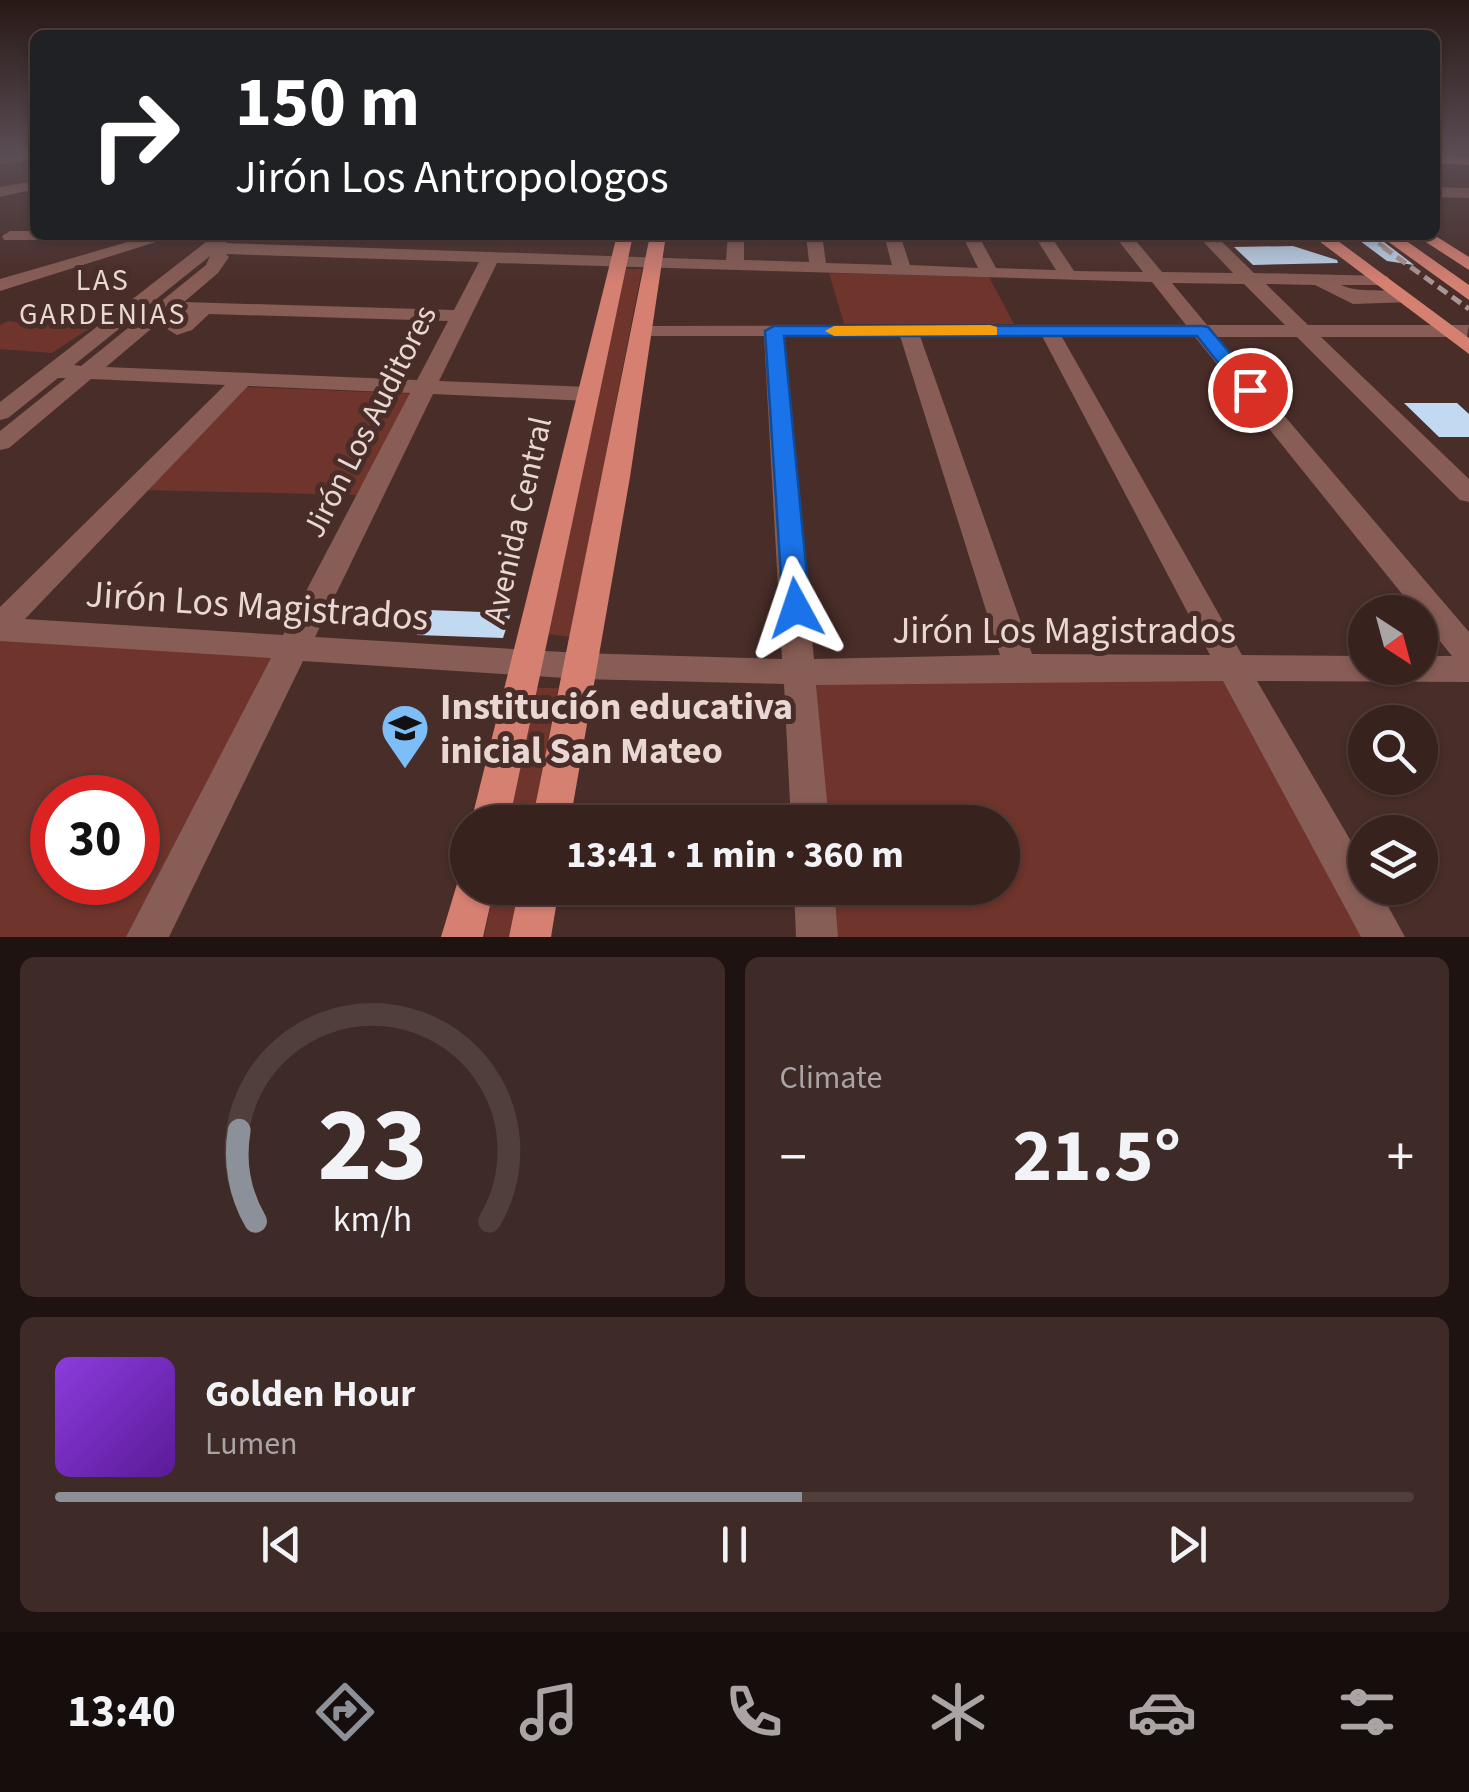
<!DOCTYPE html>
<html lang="en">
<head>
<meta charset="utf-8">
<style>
	:root { --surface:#37221e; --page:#3e2a27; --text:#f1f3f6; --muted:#aaa4a4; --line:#513f3c; --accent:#8c9099 }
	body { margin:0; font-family:"Source Sans 3",sans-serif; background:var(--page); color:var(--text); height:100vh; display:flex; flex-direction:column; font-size:38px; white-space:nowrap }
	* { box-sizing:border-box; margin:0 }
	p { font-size:32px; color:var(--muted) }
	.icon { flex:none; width:55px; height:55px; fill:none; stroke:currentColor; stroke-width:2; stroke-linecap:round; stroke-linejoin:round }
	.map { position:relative; height:937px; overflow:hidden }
	.details { display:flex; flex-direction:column; gap:20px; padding:20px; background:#1e1310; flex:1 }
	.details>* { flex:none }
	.top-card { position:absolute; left:30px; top:30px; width:1410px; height:210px; border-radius:15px; box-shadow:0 2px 8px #0004,0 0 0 2px var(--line); background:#202124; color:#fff; overflow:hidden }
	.needle { width:65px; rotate:144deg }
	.controls { position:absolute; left:1348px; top:595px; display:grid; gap:20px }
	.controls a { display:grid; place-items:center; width:90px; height:90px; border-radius:50%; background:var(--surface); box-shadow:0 2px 8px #0004,0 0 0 2px var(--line); font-size:50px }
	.speed { position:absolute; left:30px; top:775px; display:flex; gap:20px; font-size:50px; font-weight:700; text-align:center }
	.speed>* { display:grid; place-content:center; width:130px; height:130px; border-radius:50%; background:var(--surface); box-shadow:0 2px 8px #0004,0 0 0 2px var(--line); line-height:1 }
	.speed .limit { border:15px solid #d22; background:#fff; color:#111 }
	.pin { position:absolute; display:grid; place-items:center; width:85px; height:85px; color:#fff; margin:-42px; border:5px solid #fff; border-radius:50%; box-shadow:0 2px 10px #0007 }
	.me { position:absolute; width:110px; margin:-55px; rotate:355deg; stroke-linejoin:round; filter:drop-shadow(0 0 8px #0008) }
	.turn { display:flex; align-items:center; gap:35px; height:210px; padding:0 40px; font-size:45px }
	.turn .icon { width:130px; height:130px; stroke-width:2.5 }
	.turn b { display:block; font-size:70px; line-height:85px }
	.big { font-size:75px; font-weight:700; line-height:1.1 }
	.details .tile { flex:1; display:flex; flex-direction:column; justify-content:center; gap:15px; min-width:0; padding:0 35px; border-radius:15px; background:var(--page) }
	.details .dial { align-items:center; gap:0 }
	.dial svg { height:260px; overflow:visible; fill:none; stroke:var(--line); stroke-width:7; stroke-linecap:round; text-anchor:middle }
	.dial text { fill:var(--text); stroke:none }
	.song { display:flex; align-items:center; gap:30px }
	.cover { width:120px; height:120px; border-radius:15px; background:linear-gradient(135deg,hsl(270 70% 55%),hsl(270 70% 35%)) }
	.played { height:10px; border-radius:5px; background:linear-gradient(90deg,var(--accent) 55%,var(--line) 55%) }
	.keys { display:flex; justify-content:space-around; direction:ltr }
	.heat { display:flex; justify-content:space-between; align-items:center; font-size:55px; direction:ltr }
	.details .tiles { flex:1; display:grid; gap:20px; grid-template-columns:1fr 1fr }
	.tile:last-child { grid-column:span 2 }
	.trip { position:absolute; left:450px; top:805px; width:570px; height:100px; border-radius:50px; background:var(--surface); box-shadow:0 2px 8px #0004,0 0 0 2px var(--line); font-weight:700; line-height:100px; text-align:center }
	.dock { display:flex; height:160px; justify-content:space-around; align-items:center; background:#160e0c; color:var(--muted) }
	.dock .icon { width:70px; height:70px }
	.dock .selected { color:var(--accent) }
	.dock b { font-size:45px; color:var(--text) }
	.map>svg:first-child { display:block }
	.green { fill:#6f342b; fill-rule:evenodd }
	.building { fill:#c1d9f1 }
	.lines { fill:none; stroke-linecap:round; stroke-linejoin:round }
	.minor { fill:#875d55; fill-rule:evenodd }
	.major { fill:#d68072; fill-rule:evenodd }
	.rail-far1 { stroke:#ac9692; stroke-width:4; stroke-dasharray:9 5; stroke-linecap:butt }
	.rail { stroke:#ac9692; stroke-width:5; stroke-dasharray:11 6; stroke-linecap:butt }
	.route { fill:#1a73e8; stroke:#114b97; stroke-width:2.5 }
	.slow { fill:#f59e0b }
	.labels { text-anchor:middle; stroke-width:10; stroke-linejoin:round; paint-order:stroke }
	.far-neighbourhood-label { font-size:30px; letter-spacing:2.5px; fill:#e9d7d3; stroke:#492d28 }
	.street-label { font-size:32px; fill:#e9d7d3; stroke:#492d28 }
	.near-street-label { font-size:38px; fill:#e9d7d3; stroke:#492d28 }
	.near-poi-label { font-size:38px; font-weight:bold; fill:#e9d7d3; stroke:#492d28; text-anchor:start }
</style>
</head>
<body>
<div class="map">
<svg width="1469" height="937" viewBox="0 0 1469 937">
	<rect width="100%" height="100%" fill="#492d28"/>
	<!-- green -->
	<path class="green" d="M626,269h16l-72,368 -22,-3z
		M829,273l160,4 25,47h-170z
		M8,321l82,7 -38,25 -52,-4v-24z
		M245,387l172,7 -61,101 -212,-5z
		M0,639l275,18 -142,280h-133zM52,798h86v84h-86z
		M816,676l412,5 145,256h-537l-6,-49h172v-66h-180l-15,-128z
		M536,688h22l-25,134h-25z
		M494,888h28l-9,49h-29z"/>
	<!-- building -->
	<path class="building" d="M1352,235h23l39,30 -27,-4z
		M1293,246l44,14 1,3 -85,2 -19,-18z
		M1404,403h53l12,11v23h-30z
		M428,610l83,3 -8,25 -86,-3z"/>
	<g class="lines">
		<!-- minor -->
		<path class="minor" d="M35,153v6l-35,6v-8z
			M35,181v8l-35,8v-10z
			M1435,187l34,1v10l-34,-1z
			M10,231h25v4h52l-8,5h-75l-2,-4z
			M152,235h26l-178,56v-12z
			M215,235h13l-2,8 500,17 2,-25h16v25l65,2 -3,-27h16l4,28 66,2 -8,-30h16l10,30 68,3 -16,-33h16l18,33 60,2 -22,-35h16l24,36 69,1 -29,-37h17l31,37 71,1 -36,-38h18l39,38 133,3 3,4 -9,5h-40c23,11 55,-1 73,13l-2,4 -59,2 -38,-19 -49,-1 42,41h161l-2,12h-146l148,142v23l-9,-2 -163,-163h-80l252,295v50l-212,-1 108,184v23h13l27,49h-44l-138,-256 -407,4 13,137h-38l-7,-138 -204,-5 -277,-18 -134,276h-43l145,-279 -271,-17v-34l225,-222 -134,-6 -82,69 -9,2v-19l66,-53h-8l-50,40 -8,2v-18zM226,254l253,8 -25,48 -270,-8 34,-29 11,-16zM210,256l-4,9 -125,101 -7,-1zM497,263l655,19 34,43 -550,1 -3,4 10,6h121l18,323 -202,-6 -265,-16 118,-243 156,7 11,-7 -11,-7 -150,-6zM1172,283l72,1 41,41h-78zM170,313h17l-20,16 10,6 15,-5 17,-16 239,7 -31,59 -311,-13zM784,336h116l100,319 -186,4zM920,336h122l168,319 -178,-1zM1062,337h133l257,319h-32v12h-55v-12l-123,-1zM248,386l162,7 -127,242 -258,-16z
			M794,888h40l4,49h-42z"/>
		<!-- major -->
		<path class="major" d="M1435,155l34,2v8l-34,-2z
			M617,235h16l-124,587h-38z
			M650,235h16l-36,242 -60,345h-38z
			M1311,235h19l139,103v16z
			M1379,235h19l71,50v15z
			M1415,235h19l35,22v13z
			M468,871v17h26l-11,49h-42l19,-63z
			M519,888h40l-8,49h-42z"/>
		<!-- rail-far1 -->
		<path class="rail-far1" d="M1367,235l20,14"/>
		<!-- rail -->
		<path class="rail" d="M1383,247l86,62"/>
	</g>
	<!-- sky -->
	<linearGradient id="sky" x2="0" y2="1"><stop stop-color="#281916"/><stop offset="0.54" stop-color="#594c53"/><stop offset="1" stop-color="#594c53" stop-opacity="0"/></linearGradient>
	<rect width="1469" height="284" fill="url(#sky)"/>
	<!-- route -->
	<path class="route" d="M774,326h428l6,1 53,63 -11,6 -7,-2 -46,-58h-413l26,272 -4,7h-19l-4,-7 -18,-277z"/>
	<!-- slow -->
	<path class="slow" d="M990,325l7,2v8l-163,1 -9,-5 9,-5z"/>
	<!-- icons -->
	<defs>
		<g id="school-pin" transform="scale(2.5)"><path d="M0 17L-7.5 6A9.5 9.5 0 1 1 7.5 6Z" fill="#7dbef9" stroke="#492d28"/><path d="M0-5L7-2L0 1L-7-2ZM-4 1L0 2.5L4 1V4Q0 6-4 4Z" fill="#111"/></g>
	</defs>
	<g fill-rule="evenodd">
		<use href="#school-pin" x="405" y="728"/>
	</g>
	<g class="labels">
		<!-- far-neighbourhood labels -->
		<g class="far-neighbourhood-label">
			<text x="103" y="290">LAS<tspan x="103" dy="34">GARDENIAS</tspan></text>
		</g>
		<!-- street labels -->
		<g class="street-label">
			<text transform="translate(369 421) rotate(-63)" y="11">Jirón Los Auditores</text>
			<text transform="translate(517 520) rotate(-77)" y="11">Avenida Central</text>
		</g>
		<!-- near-street labels -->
		<g class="near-street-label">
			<text transform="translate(257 605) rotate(4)" y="13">Jirón Los Magistrados</text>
			<text x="1064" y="643">Jirón Los Magistrados</text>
		</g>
		<!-- near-poi labels -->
		<g class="near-poi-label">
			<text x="440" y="719">Institución educativa<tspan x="440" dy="44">inicial San Mateo</tspan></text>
		</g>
	</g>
</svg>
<div class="controls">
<a><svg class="needle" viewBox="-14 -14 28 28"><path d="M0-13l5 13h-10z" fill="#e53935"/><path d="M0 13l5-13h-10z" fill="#aaa4a4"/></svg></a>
<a><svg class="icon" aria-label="search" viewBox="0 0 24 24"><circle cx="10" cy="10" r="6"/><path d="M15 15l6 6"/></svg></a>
<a><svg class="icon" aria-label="layers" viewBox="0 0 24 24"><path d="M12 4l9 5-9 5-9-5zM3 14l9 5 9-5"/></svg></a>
</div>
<div class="speed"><div class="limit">30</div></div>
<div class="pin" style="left:1250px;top:390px;background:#d93025"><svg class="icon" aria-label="arrive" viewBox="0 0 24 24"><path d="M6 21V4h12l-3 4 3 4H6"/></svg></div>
<svg class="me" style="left:796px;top:608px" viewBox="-20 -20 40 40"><path d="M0-17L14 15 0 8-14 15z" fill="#1a73e8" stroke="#fff" stroke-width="4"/></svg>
<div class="trip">13:41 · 1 min · 360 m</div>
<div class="top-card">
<div class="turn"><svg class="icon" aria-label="right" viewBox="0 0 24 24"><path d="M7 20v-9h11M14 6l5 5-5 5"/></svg><div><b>150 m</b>Jirón Los Antropologos</div></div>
</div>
</div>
<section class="details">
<div class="tiles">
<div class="tile dial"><svg viewBox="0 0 100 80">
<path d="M14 69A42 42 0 1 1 86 69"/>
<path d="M14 69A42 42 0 0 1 9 41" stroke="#8c9099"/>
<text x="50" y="56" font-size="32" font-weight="700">23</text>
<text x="50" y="72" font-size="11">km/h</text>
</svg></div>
<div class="tile"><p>Climate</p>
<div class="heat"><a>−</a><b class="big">21.5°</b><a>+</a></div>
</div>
<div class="tile">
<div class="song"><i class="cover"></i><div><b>Golden Hour</b><p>Lumen</p></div></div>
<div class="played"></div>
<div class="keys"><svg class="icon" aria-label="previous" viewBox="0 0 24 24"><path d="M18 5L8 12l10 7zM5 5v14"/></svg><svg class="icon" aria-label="pause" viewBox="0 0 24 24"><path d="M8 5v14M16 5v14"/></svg><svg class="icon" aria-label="next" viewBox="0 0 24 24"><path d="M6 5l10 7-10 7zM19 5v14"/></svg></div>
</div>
</div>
</section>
<nav class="dock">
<b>13:40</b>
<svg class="icon selected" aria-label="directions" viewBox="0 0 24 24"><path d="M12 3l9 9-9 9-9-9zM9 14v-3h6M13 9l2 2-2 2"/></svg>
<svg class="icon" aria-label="music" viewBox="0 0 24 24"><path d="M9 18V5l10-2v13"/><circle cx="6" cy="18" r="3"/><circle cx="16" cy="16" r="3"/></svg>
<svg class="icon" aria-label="phone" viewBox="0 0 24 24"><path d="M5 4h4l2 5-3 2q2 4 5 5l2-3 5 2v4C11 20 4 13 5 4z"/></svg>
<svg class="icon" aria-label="climate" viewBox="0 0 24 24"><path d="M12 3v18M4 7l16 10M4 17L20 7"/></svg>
<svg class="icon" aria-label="car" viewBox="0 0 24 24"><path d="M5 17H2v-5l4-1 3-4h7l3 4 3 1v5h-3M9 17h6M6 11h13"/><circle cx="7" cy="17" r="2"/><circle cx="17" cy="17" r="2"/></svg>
<svg class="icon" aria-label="filters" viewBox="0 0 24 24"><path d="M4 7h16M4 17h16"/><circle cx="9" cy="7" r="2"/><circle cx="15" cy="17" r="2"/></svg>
</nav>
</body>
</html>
